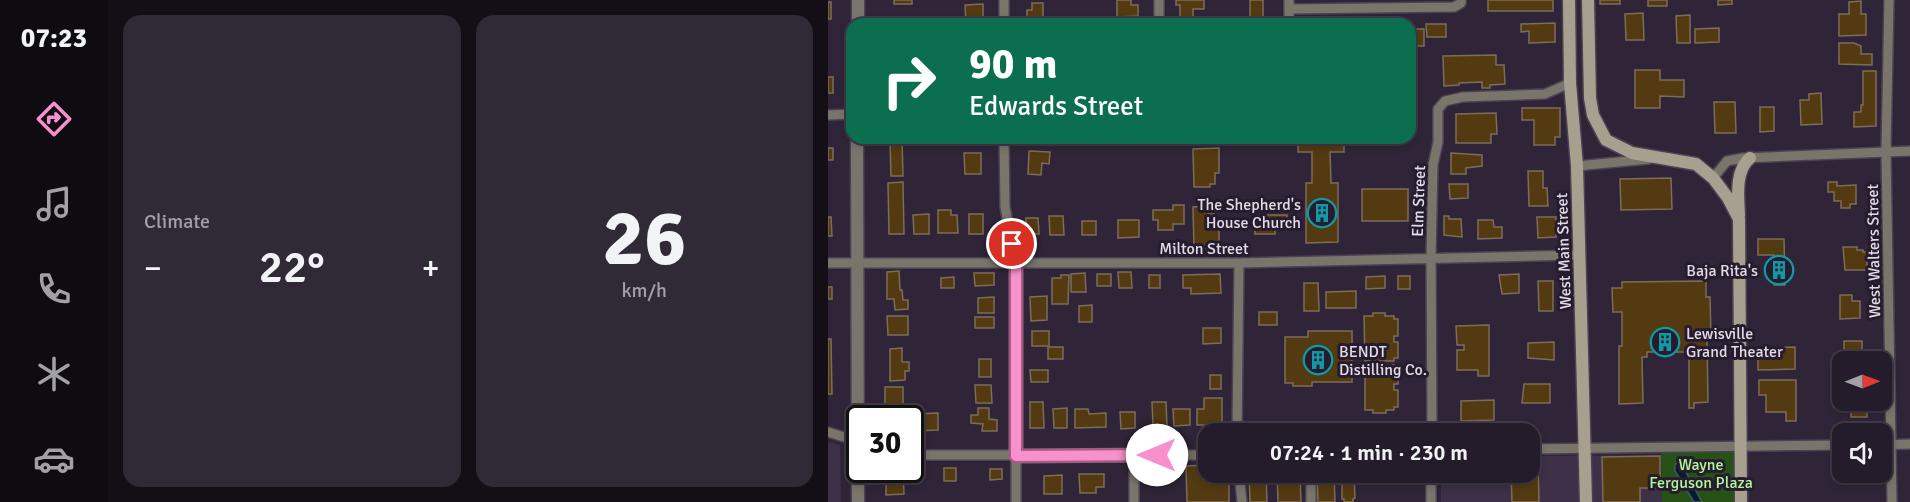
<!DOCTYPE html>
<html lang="en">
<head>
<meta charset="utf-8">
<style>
	:root { --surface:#241c2a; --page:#302936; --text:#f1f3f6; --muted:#a3a1a8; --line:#413a47; --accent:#f790cd }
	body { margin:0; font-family:Signika,sans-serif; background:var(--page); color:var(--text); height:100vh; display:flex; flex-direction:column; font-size:22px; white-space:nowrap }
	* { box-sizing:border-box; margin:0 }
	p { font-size:20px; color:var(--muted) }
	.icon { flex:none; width:33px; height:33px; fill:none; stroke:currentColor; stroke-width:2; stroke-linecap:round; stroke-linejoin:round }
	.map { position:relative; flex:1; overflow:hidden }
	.details { display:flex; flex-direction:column; gap:15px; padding:15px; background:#140f17; width:720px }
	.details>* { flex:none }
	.top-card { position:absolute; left:18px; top:18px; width:570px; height:126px; border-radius:18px; box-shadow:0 3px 9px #0003,0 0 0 2px var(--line); background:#0b6e4f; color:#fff; overflow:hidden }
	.needle { width:39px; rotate:89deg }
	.controls { position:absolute; left:1004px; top:351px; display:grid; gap:12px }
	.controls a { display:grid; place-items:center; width:60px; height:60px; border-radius:12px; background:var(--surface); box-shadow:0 3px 9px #0003,0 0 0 2px var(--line); font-size:30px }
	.speed { position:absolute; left:18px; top:405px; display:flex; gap:12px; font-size:30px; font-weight:700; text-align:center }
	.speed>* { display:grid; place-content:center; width:78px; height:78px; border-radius:50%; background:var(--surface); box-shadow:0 3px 9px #0003,0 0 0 2px var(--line); line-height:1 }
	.speed .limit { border:3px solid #111; border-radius:9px; background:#fff; color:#111 }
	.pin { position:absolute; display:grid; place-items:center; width:51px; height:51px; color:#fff; margin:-26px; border:3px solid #fff; border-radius:50%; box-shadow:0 2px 6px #0007 }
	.me { position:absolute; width:66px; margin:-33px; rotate:270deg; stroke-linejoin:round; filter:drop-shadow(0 0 4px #0008) }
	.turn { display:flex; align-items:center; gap:21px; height:126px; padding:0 24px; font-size:27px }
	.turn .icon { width:78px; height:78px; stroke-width:2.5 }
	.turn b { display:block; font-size:42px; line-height:51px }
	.big { font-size:45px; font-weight:600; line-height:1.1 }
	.details .card { flex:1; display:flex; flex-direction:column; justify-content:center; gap:9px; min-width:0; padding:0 21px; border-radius:18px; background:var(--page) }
	.details .dial { align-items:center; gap:0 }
	.dial b { font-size:78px; line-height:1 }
	.heat { display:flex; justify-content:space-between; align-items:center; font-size:33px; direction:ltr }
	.details .tiles { flex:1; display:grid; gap:15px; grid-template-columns:repeat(2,1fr) }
	.trip { position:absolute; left:370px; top:423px; width:342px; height:60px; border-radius:18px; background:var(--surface); box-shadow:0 3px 9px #0003,0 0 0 2px var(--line); font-weight:600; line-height:60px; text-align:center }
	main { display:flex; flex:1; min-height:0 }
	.tabs { display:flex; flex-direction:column; width:108px; justify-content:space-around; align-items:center; background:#0e0b11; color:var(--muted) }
	.tabs .icon { width:42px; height:42px }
	.tabs .on { color:var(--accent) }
	.tabs b { font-size:27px; color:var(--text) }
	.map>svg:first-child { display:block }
	.built { fill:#3d3048 }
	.green { fill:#265117 }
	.water { fill:#021d2c; stroke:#455664; stroke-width:1.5 }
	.building { fill:#533a10; stroke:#7c6d58; stroke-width:1.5 }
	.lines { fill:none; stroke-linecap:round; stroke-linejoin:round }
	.minor-casing { stroke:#4c4254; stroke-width:12 }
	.tertiary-casing { stroke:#4c4254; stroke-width:15 }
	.secondary-casing { stroke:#4c4254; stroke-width:15 }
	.minor { stroke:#79756b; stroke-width:9 }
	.tertiary { stroke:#79756b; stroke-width:12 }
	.secondary { stroke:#a7a08f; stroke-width:12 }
	.route-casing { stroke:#a15e85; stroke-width:15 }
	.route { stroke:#f790cd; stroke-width:10 }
	.labels { text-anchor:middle; stroke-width:6; stroke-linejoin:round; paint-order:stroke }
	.street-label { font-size:16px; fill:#e2dbe8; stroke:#261c2e }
	.poi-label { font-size:16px; fill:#e2dbe8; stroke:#261c2e; text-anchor:end }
	.park-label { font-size:16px; fill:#b0f79b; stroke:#261c2e }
</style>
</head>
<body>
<main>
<nav class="tabs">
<b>07:23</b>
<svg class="icon on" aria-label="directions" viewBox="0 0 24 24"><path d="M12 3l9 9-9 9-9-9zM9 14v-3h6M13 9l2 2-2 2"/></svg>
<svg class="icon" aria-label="music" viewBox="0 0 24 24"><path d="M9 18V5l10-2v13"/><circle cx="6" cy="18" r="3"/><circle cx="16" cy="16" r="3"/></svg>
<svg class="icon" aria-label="phone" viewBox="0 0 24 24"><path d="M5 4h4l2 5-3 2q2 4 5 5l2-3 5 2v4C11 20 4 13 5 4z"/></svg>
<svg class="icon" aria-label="climate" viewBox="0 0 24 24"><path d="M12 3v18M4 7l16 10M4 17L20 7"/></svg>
<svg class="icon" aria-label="car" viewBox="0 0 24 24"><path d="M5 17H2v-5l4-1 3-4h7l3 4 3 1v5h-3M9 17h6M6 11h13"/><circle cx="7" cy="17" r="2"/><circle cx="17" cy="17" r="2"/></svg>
</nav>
<section class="details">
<div class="tiles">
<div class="card"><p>Climate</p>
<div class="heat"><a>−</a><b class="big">22°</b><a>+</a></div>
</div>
<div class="card dial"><b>26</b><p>km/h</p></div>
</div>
</section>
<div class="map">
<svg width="1082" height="502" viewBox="0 0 1082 502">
	<rect width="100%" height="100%" fill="#302538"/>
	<!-- built -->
	<path class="built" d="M0,442l12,3 1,57h-13z
		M900,455l1,47h-288v-29l89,-1v-16z"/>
	<!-- green -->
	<path class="green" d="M912,445l1,57h-79l-1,-56z"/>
	<!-- water -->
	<path class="water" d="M853,463l21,39h-8l-19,-31v-7z"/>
	<!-- building -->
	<path class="building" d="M66,0h18v4h-18z
		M289,0h14v5h7v11l-21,1z
		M348,0h28v9h-11v12h-13v-16h-4z
		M422,0h13v21h-13z
		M660,0h65v11h-65z
		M772,0h20v4h-20z
		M820,0h19v6h-19z
		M890,0h14v4l-14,1z
		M1033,1v13h5v21l-27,1v-22h10v-12z
		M0,2h3v17h-3z
		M204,3h11v17h-16v-10h5z
		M155,4v20h-17l-1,-19z
		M815,13l1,27h-18l-1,-26z
		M862,15v28h-13l-1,-27z
		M727,23v19l-26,1v-12l-8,1v-8z
		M598,24h20v13h-19z
		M891,28v14l-24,1v-14z
		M582,29h14v17h-14z
		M1011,43h15l7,3v8h11v11l-33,-1z
		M668,55v10h8l1,19 -15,1v3h-8v-6l-23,1v2l-15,1 -1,-30z
		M807,70h25v10h24v17l-24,-1v12h-25z
		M1035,71h13v55l-22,1v-15h7v-7h2z
		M0,77h5v16h-5z
		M993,93l1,31 -21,1 -1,-25h9v-6z
		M886,102h21l1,31h-21z
		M932,107h14v24l-14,1z
		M694,108h38v29h-5v8h-21v-25h-12z
		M668,113l1,21h-6v9h-35v-29z
		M62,138h12l1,38h-12z
		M200,138h14v4h-14z
		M470,138h46v14h-14l1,31h7v59l-32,1v-60h6v-31h-14z
		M0,148h5v12h-5z
		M391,148v25h-4v11h-5v3h-16l-1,-38z
		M201,151l21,1 -1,12 -7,-1 -1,12 -13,-1z
		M136,153h17v21h-16z
		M623,153l31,2v11l-16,2v6h-15z
		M700,171h15v17h4l1,18h-19z
		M843,178l1,31 -51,1 -1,-31z
		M75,182l1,52h-15l-1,-51z
		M1000,182h9v4l19,-1v19h-6v4h-9v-7h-7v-9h-6z
		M621,184h19v14l-18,1z
		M534,189h46v32h-46z
		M345,205h11v19h-11v6h-15v-10h-5v-10h20z
		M380,206v8h6v9h5v26h-25l-1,-42z
		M110,210h13v5h6l1,18h-20z
		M101,214v20h-15l-1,-19z
		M141,214h14v20h-14z
		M434,215h25v11h-12v8h-20v-13h7z
		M221,216h14l1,19h-14z
		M616,216h5v3h12l1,18 -18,-2z
		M0,217h3l1,19h-4z
		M709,217h19v20l-18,1z
		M198,218h12l1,16h-13z
		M290,220h21v17l-21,1z
		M650,220h15l1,7h8v11l-24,1z
		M254,221h14v14h-14z
		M930,239h26l1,46h-11v-30h-16z
		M1015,247h14v3h6v2h4v18h-22z
		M71,271l1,19h2l1,10h5v9l-13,1 -1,-11h-7v-27z
		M290,272h13l1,16h-13z
		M146,273h20v12l-19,1z
		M257,273l1,19h-15v-18z
		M269,274h14v12h-14z
		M392,274l1,19 -30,1v-6h-8v-13z
		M691,274v19l-17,1 -3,-19z
		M233,275h8l-1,29h-16v-26h9z
		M321,275h11v13h-11z
		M557,276v12l-19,1v-12z
		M570,276h12v13h-12z
		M126,277v11h-13v-10z
		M710,281h15v30h-14z
		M878,281v16h4l1,41h-4l1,64 -14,1v5h-5v-56h-42v5h-5l1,46 -24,1v-58h3v-34h-9l-1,-24h10v-6z
		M476,283h14l1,28h-15z
		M0,287h4v12h-4z
		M528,291v17h-30v-16z
		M1012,295h12v6h8v17l-20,1z
		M219,296v24l-16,1 -1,-24z
		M166,297v16h-16v-15z
		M264,305v17h-13v-16z
		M431,312h18v13h-18z
		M545,313h12v3h9v3h4v17h-4v6h4v16h-4v3h-29l-1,-45h9z
		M59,316h21v19h-20z
		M147,317h19v11h-19z
		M661,325v51h-11v-6h-21v-20h7v-5h-7l-1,-19z
		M375,328h18v15l-18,1z
		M204,331h17v15h-17z
		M480,331h44v51h-40v4h-19v-3h-8v-46h23z
		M0,339h3l1,55h-4z
		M1016,341h18v14h-18z
		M726,342v18l-26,-2v-15z
		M220,347h15v12h-15z
		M967,347v22l-37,1v-22z
		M74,348v14h7v9h-4v9l-15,1v-32z
		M151,359h12v18h-12z
		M537,365h29v3h4v16h-4v6h4v17h-4v3h-8v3h-13v-3h-8z
		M202,370h18v12h-17z
		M382,375h11v14h-11z
		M931,380h37v41h-10v-9h-20v-17h-7z
		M696,384h26v19h-28z
		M147,385h16l1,18h-16z
		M57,387h18v31h-12v-5h-6z
		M376,398h18v27h-25v-16h7z
		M666,400v20l-33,1v-20z
		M1023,400h16v17h-16z
		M202,402h13l1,26h-14z
		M324,402h14l1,24h-14z
		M150,408h11v11l8,1v11h-15l1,-7 -12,-1v-8h7z
		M239,408v20h-13l-1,-19z
		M247,409h13l1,5 17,-1v14l-31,1z
		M345,409h17v16l-16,1z
		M292,412h15v16l-14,1z
		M110,413v17l-25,1v-17z
		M832,456v32h-20v14h-37l-1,-45z
		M710,460l1,42h-27l-1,-30h19v-11z
		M381,465v7h20v30h-42l-1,-36z
		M116,468h12v13h-12z
		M162,469h12v10l-12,1z
		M62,470h13l1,24 -18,1v-20h5z
		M421,472h17l1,30h-17z
		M449,472h23l1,30h-23z
		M489,472h17l1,30h-17z
		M514,472h12l1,26 -2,1v3h-9v-3h-2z
		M619,472h34v10h-34z
		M251,474h25v13h-8v6h-16z
		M234,475v19h-18v-18z"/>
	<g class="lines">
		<!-- minor casing -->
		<g class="minor-casing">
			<path id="minor" d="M1061,0l-3,152 6,350
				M461,9l165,-2 7,-4v-3
				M176,24v-24
				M331,24v-24
				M461,24v-24
				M0,115l24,-1
				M176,138l1,69 11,56v239
				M749,166l72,-7
				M885,178l14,-17 16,-3 167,-7
				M0,263h411l341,-8
				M0,432l32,10
				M409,434l2,-171
				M604,434l-1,-177 2,-92 5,-23v-33l7,-8 18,-4 82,-3 25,-11
				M1053,445l29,-1
				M702,449l312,-4
				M82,455h299
				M306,455v47
				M411,472l3,30
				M483,472v30
				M603,502v-30"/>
		</g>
		<!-- tertiary casing -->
		<g class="tertiary-casing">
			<path id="tertiary" d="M30,0v24
				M29,138l1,364"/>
		</g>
		<!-- secondary casing -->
		<g class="secondary-casing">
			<path id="secondary" d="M741,0l1,83 7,83 9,336
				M760,0l2,98 3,17 13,25 26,13 64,11 17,14 15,20 11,21 2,283
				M911,215c-1,-19 -4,-45 11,-57"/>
		</g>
		<!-- minor -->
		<use href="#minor" class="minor"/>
		<!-- tertiary -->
		<use href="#tertiary" class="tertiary"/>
		<!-- secondary -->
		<use href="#secondary" class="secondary"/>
	</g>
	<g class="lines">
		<!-- route casing -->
		<g class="route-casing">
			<path id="route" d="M184,244l4,19v193l141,-1"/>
		</g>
		<!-- route -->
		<use href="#route" class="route"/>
	</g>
	<!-- icons -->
	<defs>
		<g id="building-ring" transform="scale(1.5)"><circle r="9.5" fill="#261c2e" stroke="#0f9aa8" stroke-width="1.5"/><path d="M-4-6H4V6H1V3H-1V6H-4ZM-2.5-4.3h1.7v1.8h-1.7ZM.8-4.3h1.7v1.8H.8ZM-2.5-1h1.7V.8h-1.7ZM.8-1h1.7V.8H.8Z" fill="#0f9aa8"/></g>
	</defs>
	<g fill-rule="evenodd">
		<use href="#building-ring" x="494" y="213"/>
		<use href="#building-ring" x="951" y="270"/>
		<use href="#building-ring" x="837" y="342"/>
		<use href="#building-ring" x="490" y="360"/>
	</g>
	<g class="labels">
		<!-- street labels -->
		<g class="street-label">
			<text transform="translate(590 201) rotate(-88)" y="6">Elm Street</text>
			<text x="376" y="254">Milton Street</text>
			<text transform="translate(735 251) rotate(-92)" y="6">West Main Street</text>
			<text transform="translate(1045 251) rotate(-91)" y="6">West Walters Street</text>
		</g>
		<!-- poi labels -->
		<g class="poi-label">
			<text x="473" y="210">The Shepherd's<tspan x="473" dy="18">House Church</tspan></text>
			<text x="930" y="276">Baja Rita's</text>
			<text x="858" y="339" text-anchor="start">Lewisville<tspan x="858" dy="18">Grand Theater</tspan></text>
			<text x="511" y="357" text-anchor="start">BENDT<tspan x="511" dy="18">Distilling Co.</tspan></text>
		</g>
		<!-- park labels -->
		<g class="park-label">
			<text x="873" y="470">Wayne<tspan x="873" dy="18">Ferguson Plaza</tspan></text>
		</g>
	</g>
</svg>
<div class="controls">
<a><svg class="needle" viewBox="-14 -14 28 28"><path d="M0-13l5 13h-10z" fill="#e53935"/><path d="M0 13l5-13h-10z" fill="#a3a1a8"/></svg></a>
<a><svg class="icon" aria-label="sound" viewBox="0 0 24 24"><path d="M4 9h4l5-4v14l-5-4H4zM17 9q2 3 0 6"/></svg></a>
</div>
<div class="speed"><div class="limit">30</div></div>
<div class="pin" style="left:184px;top:244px;background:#d93025"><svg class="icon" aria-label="arrive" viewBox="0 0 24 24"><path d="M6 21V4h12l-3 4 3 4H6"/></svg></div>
<svg class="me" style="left:329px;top:455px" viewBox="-20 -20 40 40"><circle r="19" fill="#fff"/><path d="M0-13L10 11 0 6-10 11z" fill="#f790cd"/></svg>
<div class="trip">07:24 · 1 min · 230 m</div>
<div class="top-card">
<div class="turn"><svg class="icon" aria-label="right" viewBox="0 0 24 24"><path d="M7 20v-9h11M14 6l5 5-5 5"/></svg><div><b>90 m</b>Edwards Street</div></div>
</div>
</div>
</main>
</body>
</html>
